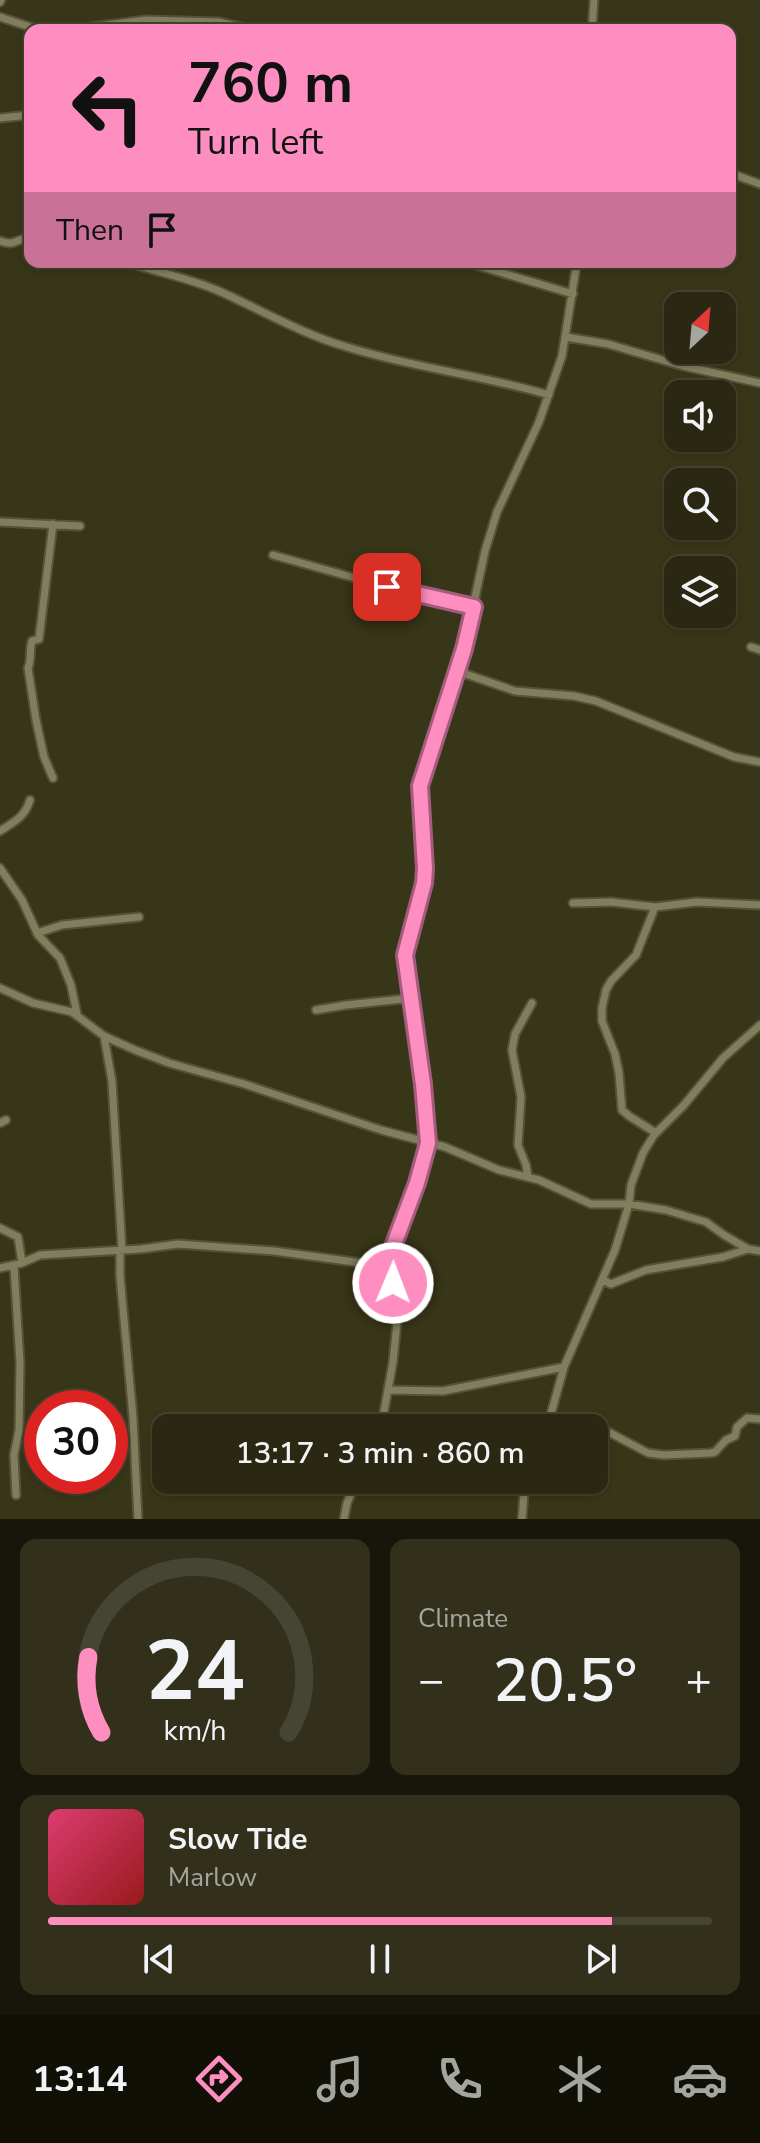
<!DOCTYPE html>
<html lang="en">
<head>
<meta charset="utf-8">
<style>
	:root { --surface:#2a2812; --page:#32301b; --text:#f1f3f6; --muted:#a5a69f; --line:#464432; --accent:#fd8ebf }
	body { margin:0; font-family:"Nunito Sans",sans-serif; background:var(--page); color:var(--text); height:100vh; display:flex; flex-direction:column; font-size:30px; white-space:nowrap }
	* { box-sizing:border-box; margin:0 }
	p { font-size:26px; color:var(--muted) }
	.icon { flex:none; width:44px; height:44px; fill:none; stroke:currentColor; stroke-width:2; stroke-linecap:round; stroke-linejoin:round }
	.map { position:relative; height:1519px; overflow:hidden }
	.details { display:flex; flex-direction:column; gap:20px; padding:20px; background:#17160a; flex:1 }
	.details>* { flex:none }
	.top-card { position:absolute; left:24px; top:24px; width:712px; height:244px; border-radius:16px; box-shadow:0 2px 6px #0004,0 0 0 2px var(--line); background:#fd8ebf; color:#111; overflow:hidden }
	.needle { width:52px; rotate:26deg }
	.controls { position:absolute; left:664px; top:292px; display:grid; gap:16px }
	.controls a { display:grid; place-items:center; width:72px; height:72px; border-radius:16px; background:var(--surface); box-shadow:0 2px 6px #0004,0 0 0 2px var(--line); font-size:40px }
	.speed { position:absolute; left:24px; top:1390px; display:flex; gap:16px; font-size:40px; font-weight:700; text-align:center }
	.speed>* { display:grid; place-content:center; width:104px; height:104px; border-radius:50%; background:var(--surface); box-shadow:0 2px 6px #0004,0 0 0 2px var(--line); line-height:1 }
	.speed .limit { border:12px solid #d22; background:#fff; color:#111 }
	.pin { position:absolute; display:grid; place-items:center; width:68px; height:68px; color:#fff; margin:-34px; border-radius:16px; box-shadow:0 4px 12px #0006 }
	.me { position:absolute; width:88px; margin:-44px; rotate:1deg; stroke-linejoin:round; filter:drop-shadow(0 0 6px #0008) }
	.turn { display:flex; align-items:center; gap:28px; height:168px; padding:0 32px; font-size:36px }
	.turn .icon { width:104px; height:104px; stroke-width:2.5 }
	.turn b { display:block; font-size:56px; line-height:68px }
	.then { display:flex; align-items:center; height:76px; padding:0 32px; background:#0003; gap:16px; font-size:30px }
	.big { font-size:60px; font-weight:600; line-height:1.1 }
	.details .tile { flex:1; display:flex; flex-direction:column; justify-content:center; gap:12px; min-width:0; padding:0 28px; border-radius:16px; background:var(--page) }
	.details .dial { align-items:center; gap:0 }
	.dial svg { height:208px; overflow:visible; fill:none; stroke:var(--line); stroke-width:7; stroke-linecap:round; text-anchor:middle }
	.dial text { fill:var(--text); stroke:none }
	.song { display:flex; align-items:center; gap:24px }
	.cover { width:96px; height:96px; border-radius:12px; background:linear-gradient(135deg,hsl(340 70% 55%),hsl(0 70% 35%)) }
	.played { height:8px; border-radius:4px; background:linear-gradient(90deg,var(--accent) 85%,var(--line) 85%) }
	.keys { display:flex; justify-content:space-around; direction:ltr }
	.heat { display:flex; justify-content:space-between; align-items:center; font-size:44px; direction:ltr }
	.details .tiles { flex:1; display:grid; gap:20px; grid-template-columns:1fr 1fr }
	.tile:last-child { grid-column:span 2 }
	.trip { position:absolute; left:152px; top:1414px; width:456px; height:80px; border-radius:16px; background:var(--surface); box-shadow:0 2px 6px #0004,0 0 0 2px var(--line); font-weight:600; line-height:80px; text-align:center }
	.menu { display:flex; height:128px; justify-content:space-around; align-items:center; background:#111007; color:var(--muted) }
	.menu .icon { width:56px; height:56px }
	.menu .selected { color:var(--accent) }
	.menu b { font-size:36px; color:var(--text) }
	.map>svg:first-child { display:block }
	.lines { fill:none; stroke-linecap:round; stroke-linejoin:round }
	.minor-casing { stroke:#545339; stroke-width:11 }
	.minor { stroke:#7f7e5d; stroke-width:7 }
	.route-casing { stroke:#a45c7c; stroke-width:20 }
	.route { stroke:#fd8ebf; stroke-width:14 }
</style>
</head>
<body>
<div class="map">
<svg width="760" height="1519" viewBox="0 0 760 1519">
	<rect width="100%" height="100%" fill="#383618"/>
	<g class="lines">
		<!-- minor casing -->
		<g class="minor-casing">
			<path id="minor" d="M0,2l1,-2
				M0,17l33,11 25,2
				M69,30l77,-10 72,2 38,8
				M592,30l2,-30
				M0,118l30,-3
				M730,173l30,11
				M0,241c17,6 16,-4 30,-2
				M126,262c31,10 63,16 93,29 42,19 83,43 128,56 66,21 136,28 202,48
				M466,262l107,32
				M566,337l42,7 75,22 77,17
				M0,522l80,4
				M53,524l-14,115 -7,2c-3,10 0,19 -4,27l8,52 8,37 9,21
				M273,555l114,32 87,20
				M751,647l9,3
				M457,671l58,20 59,5 22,5 138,56 26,5
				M0,831c14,-9 25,-14 30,-31
				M0,868l22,32 16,35 22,23 11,27 6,29
				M573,903l38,-1 44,5 42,-5 63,3
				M655,907l-19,48 -25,26 -5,9 -4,18v13l13,33 4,19 3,37 7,6 27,17
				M37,933l25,-8 77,-8
				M0,988l33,15 39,9 32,24 31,14 34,13 75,21 137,46 64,17 54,23 40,10 52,24h38l37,6 40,12 18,13 24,14 12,2
				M316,1010l30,-5 66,-7
				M104,1036l8,45 10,169
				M0,1123l6,-3
				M528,1177l-2,-12 -8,-20 3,-48 -9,-47 3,-16 17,-31
				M0,1228l18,9 4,26
				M120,1250v26l13,141 5,102
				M14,1266l6,96 -1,68 -5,25 2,40
				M0,1268l22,-5 18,-8 101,-6 37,-5 96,7 117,16
				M603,1280l8,4 35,-14 77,-13 25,-8
				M388,1390l55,1 121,-24
				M381,1428l12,-66 4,-39 1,-23 -7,-33 3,-23 23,-61 11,-40 -5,-59 -18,-129 19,-72 1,-14 -6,-70 4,-25 41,-125 21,-98 12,-39 42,-90 23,-66 15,-94
				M547,1428l17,-61 51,-117 14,-46 2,-19 12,-32 11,-18 30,-30 39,-47 37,-33
				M590,1428h11l47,25 16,2 46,-2 5,-1 11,-12 9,-4 2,-9 10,-9 13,1
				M344,1519l3,-16 10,-23
				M522,1519l3,-39"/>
		</g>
		<!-- minor -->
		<use href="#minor" class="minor"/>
	</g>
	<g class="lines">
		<!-- route casing -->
		<g class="route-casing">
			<path id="route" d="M387,587l87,20 -10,42 -44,137 5,83 -1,14 -19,72 18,129 5,59 -11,40 -23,61 -3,23 2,16"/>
		</g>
		<!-- route -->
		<use href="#route" class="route"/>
	</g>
</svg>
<div class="controls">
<a><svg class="needle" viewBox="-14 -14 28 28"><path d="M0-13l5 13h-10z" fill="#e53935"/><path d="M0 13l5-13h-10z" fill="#a5a69f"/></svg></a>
<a><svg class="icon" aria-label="sound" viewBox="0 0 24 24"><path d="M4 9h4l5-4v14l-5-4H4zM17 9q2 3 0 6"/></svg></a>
<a><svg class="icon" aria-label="search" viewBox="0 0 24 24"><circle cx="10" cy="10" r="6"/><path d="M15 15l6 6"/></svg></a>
<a><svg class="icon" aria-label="layers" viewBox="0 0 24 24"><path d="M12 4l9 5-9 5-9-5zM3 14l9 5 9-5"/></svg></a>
</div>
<div class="speed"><div class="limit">30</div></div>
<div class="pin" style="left:387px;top:587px;background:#d93025"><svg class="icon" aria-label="arrive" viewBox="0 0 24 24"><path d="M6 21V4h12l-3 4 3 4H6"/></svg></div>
<svg class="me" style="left:393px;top:1283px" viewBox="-20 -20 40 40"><circle r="17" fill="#fd8ebf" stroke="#fff" stroke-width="3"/><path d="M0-11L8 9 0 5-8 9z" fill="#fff"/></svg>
<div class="trip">13:17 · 3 min · 860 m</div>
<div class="top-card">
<div class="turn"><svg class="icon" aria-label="left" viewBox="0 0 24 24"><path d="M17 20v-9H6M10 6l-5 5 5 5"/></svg><div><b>760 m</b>Turn left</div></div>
<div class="then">Then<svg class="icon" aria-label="arrive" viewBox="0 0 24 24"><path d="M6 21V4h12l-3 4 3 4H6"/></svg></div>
</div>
</div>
<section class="details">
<div class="tiles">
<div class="tile dial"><svg viewBox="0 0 100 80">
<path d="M14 69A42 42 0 1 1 86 69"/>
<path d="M14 69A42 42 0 0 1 9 40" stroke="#fd8ebf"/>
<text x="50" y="56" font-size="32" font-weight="700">24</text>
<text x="50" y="72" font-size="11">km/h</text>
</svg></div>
<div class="tile"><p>Climate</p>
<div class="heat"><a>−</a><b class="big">20.5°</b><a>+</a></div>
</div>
<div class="tile">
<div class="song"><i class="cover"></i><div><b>Slow Tide</b><p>Marlow</p></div></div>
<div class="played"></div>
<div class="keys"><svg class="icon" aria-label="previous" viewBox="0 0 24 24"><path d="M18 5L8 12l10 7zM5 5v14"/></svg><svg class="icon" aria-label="pause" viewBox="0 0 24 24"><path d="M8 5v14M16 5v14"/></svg><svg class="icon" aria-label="next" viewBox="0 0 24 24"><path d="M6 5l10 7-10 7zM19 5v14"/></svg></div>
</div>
</div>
</section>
<nav class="menu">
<b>13:14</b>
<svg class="icon selected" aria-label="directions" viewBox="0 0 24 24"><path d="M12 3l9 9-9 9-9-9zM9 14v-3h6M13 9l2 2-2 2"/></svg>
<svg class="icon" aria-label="music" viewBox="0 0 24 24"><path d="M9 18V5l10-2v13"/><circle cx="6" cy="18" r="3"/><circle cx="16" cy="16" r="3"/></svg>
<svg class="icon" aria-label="phone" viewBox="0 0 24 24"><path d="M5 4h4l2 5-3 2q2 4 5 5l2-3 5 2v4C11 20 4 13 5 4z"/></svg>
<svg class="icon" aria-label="climate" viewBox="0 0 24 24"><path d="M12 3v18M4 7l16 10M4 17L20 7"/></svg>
<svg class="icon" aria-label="car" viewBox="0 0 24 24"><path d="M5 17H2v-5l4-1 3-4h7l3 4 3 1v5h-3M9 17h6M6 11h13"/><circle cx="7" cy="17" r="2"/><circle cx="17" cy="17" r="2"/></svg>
</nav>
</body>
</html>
